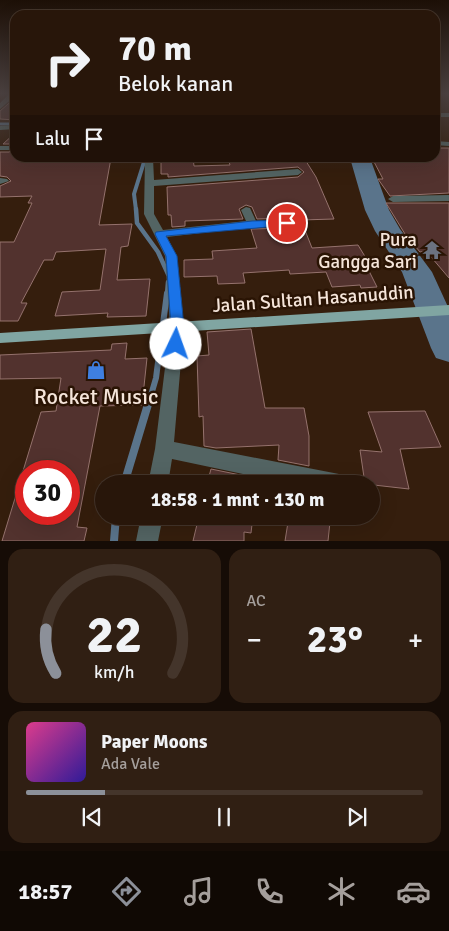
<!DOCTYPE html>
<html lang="id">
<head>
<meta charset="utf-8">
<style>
	:root { --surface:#28160a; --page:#301f13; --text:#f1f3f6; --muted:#a59f9c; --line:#44352b; --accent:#8c9099 }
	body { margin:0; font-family:Signika,sans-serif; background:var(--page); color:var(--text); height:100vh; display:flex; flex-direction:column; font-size:19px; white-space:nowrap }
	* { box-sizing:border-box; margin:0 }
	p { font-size:16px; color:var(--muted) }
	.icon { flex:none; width:28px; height:28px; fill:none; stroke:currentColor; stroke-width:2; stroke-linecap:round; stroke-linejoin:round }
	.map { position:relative; height:541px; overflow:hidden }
	.side { display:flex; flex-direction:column; gap:8px; padding:8px; background:#160c06; flex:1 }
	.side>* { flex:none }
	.hud { position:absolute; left:10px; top:10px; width:430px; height:152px; border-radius:15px; box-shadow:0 5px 20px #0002,0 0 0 1px var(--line); background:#28160a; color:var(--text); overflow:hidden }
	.speed { position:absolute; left:15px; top:460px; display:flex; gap:10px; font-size:25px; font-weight:700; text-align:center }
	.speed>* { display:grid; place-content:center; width:65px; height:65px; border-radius:50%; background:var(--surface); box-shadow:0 5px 20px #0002,0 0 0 1px var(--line); line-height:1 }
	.speed .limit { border:8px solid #d22; background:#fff; color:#111 }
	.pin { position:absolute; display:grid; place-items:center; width:42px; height:42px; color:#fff; margin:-21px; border:2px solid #fff; border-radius:50%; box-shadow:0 1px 5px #0007 }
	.me { position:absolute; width:55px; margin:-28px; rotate:3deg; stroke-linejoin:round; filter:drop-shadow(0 0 4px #0008) }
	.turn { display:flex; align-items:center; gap:18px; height:105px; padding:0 25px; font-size:22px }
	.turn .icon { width:65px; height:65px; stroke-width:2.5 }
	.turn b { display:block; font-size:35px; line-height:42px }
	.then { display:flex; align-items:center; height:48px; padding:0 25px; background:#0003; gap:10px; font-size:19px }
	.big { font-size:38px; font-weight:700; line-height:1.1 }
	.side .widget { flex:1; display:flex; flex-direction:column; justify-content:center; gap:8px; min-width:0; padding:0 18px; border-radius:15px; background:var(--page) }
	.side .dial { align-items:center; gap:0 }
	.dial svg { height:130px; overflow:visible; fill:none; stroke:var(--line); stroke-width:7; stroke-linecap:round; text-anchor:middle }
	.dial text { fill:var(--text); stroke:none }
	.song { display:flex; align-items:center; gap:15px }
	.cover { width:60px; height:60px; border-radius:8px; background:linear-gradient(135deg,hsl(330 70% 55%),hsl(250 70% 35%)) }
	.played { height:5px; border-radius:2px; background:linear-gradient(90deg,var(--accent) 20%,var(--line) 20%) }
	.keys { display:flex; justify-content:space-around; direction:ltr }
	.heat { display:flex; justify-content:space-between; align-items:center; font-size:28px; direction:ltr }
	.side .tiles { flex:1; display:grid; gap:8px; grid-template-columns:1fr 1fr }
	.widget:last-child { grid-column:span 2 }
	.trip { position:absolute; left:95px; top:475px; width:285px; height:50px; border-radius:25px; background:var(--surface); box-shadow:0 5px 20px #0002,0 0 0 1px var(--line); font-weight:700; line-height:50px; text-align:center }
	.tab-bar { display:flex; height:80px; justify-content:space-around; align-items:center; background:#100904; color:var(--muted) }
	.tab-bar .icon { width:35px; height:35px }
	.tab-bar .on { color:var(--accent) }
	.tab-bar b { font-size:22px; color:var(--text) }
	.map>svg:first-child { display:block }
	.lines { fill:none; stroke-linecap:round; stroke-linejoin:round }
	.stream-far4 { stroke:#5a748b; stroke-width:3 }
	.stream-far3 { stroke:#5a748b; stroke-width:4 }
	.stream-far2 { stroke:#5a748b; stroke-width:4.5 }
	.stream-far1 { stroke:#5a748b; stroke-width:6 }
	.stream { stroke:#5a748b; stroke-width:8 }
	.river { fill:#5a748b; fill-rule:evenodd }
	.building { fill:#52322e; stroke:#95726d }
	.minor { fill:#536463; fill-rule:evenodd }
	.major { fill:#80a5a2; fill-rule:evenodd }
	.route { fill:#1a73e8; stroke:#114b97 }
	.labels { text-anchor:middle; stroke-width:5; stroke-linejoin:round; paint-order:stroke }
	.poi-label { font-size:19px; fill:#f5e5da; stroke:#2a1404; text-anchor:end }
	.street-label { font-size:19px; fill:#f5e5da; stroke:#2a1404 }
	.near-poi-label { font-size:22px; fill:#f5e5da; stroke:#2a1404 }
</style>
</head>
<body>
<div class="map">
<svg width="449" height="541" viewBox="0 0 449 541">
	<rect width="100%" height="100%" fill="#351e0d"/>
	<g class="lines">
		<!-- stream-far4 -->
		<path class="stream-far4" d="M0,124h15"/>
		<!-- stream-far3 -->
		<path class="stream-far3" d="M136,210l-2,-16 10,-32 -2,-4"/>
		<!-- stream-far2 -->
		<path class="stream-far2" d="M136,209l1,14 21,29 10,22
			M167,294l1,-12"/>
		<!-- stream-far1 -->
		<path class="stream-far1" d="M149,402l7,-24 11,-85"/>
		<!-- stream -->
		<path class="stream" d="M124,484l25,-83
			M114,541l2,-25"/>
		<!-- river -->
		<path class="river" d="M350,158h20l19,52 11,19 32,43 17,37v53l-13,-4 -5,-10 -29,-76 -27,-41 -10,-21z"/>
	</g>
	<!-- building -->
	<path class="building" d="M15,98v22l-15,-1v-8z
		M15,133v25h96l-12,67 33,-1 -4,22 -7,1 -4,33 33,-1 -4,37 -39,1 1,-4 -53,3 7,-24 38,-2 6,-41 -50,3 -3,8h-9l-23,43h6l-9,18h-18v-79h14l18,-39h-4l4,-7 -32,1v-11l11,-5 -4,-4 -7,-1v-24h9l6,-3 -5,-5h-7z
		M435,148h14v45l-59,3 -12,-17h5l-11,-21h63z
		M193,158l1,8 36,-1 -2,-7h76l12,19 18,42 -33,1 11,28 46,-3 11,18h-4l12,24 -16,1 -1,-3 -28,2 -6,-15 -36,2 -1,-4 -46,3 2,10 -27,1 -1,-8 -33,1v-17l29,-1 -1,-8 45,-3 -6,-19 36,-1 7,-6 -7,-4 -30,1 -5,-12 -6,-2 -7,4 4,10 -58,2v5l-13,1 -1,-12h-3l-1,-28 131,-10 6,-5 -6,-5 -130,10v-3h-7v-15z
		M386,203h63v75l-23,-27 -6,1 -15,-18z
		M251,329l14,79h39l5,28v30l-31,-6 1,-15 -63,3 -12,-2 -1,-30 -4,1 -2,-61 12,-1 -2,-23z
		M127,343l-2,16 22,-1 -5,47 -42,1 -23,121 10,1 -3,13h-82l21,-69h3v42h43v-43h-46l18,-59 15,-1 5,-33 -61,1v-24l111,-5 1,-6z
		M425,411l16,36 -41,2 9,40 -44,-5 -5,-34 22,2 -14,-40z
		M211,469l49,10 -1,5h-52z
		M199,516h54l-2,17 -7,-1v9h-51z
		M289,516h21l20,6 -2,19h-43z"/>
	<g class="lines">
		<!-- minor -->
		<path class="minor" d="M9,94l6,2 -15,13v-6z
			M435,113h14v4h-14z
			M15,125v4l-15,1v-4z
			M435,141l14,1v4l-14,-1z
			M0,146h9l4,2 -4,2h-9z
			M145,158h8l1,22 144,-11 4,3 -4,3 -144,11v28l9,16 83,-9 -5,-11 5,-3 4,1 6,13 31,-1 5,3 -5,3 -35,1 -85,10 10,19 7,71 -10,115 165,32 7,3 3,7h-59l-118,-25 -4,25h-20l7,-35 15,-122 -5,-71 -21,-42z
			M0,178l7,1 2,2 -9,3z
			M449,195v6l-56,1 -5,-3 5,-3z
			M141,516h22l-5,25h-22z"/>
		<!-- major -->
		<path class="major" d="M449,305v10l-449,28v-10z"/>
	</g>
	<!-- sky -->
	<linearGradient id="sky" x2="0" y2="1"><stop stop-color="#1d1007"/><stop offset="0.55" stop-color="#4b4140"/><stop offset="1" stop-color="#4b4140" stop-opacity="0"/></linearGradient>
	<rect width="449" height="170" fill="url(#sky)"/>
	<!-- route -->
	<path class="route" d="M287,220l4,1v4l-125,11 11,20 7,71 -4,21h-9l-2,-4 2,-17 -5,-71 -11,-22 1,-2 96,-11z"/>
	<!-- icons -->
	<defs>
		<g id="temple-bare" transform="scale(1.5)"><path d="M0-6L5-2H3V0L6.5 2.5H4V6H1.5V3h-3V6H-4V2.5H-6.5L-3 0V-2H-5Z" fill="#6b7280" stroke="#2a1404" stroke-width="2.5" paint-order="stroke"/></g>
		<g id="shop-bare" transform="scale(1.5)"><path d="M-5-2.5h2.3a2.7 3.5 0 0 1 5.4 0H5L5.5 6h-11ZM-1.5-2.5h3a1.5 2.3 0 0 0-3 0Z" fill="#3f7fe0" stroke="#2a1404" stroke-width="2.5" paint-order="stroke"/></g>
	</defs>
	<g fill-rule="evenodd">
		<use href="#temple-bare" x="432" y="250"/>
		<use href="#shop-bare" x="96" y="370"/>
	</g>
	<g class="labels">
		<!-- poi labels -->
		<g class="poi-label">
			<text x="417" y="246">Pura<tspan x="417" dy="22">Gangga Sari</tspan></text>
		</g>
		<!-- street labels -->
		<g class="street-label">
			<text transform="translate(313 298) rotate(-4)" y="7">Jalan Sultan Hasanuddin</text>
		</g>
		<!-- near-poi labels -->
		<g class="near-poi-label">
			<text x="96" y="404">Rocket Music</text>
		</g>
	</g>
</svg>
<div class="speed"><div class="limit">30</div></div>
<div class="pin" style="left:287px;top:223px;background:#d93025"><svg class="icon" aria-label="arrive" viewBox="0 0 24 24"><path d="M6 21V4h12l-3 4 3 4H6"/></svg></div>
<svg class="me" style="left:176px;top:344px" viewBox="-20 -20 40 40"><circle r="19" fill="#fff"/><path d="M0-13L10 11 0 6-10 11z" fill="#1a73e8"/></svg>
<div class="trip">18:58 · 1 mnt · 130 m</div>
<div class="hud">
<div class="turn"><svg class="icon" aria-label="right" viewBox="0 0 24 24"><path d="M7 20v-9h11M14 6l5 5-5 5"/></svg><div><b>70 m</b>Belok kanan</div></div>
<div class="then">Lalu<svg class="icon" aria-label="arrive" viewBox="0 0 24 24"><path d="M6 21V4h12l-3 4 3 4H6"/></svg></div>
</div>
</div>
<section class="side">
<div class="tiles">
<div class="widget dial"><svg viewBox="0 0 100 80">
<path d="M14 69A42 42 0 1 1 86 69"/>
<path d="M14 69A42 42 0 0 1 8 42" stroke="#8c9099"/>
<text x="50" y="56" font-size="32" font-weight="700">22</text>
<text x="50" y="72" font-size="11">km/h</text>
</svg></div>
<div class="widget"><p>AC</p>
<div class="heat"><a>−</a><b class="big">23°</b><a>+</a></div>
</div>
<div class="widget">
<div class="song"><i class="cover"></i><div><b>Paper Moons</b><p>Ada Vale</p></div></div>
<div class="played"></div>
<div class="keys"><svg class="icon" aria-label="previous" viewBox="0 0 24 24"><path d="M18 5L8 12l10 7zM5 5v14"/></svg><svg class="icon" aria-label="pause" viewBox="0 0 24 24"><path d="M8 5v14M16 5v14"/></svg><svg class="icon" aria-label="next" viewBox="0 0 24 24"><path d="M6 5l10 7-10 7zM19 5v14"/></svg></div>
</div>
</div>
</section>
<nav class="tab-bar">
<b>18:57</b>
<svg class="icon on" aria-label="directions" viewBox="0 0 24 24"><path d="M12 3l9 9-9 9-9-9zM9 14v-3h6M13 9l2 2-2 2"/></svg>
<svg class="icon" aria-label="music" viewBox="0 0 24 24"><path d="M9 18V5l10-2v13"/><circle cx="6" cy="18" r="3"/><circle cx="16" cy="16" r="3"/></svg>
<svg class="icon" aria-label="phone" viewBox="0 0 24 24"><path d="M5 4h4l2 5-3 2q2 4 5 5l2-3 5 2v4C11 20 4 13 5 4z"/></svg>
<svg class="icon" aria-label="climate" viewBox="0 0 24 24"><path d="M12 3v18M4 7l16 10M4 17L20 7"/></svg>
<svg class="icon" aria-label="car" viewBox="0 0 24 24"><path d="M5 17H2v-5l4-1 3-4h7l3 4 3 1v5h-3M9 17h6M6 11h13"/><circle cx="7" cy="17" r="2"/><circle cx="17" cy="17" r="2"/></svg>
</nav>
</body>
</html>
